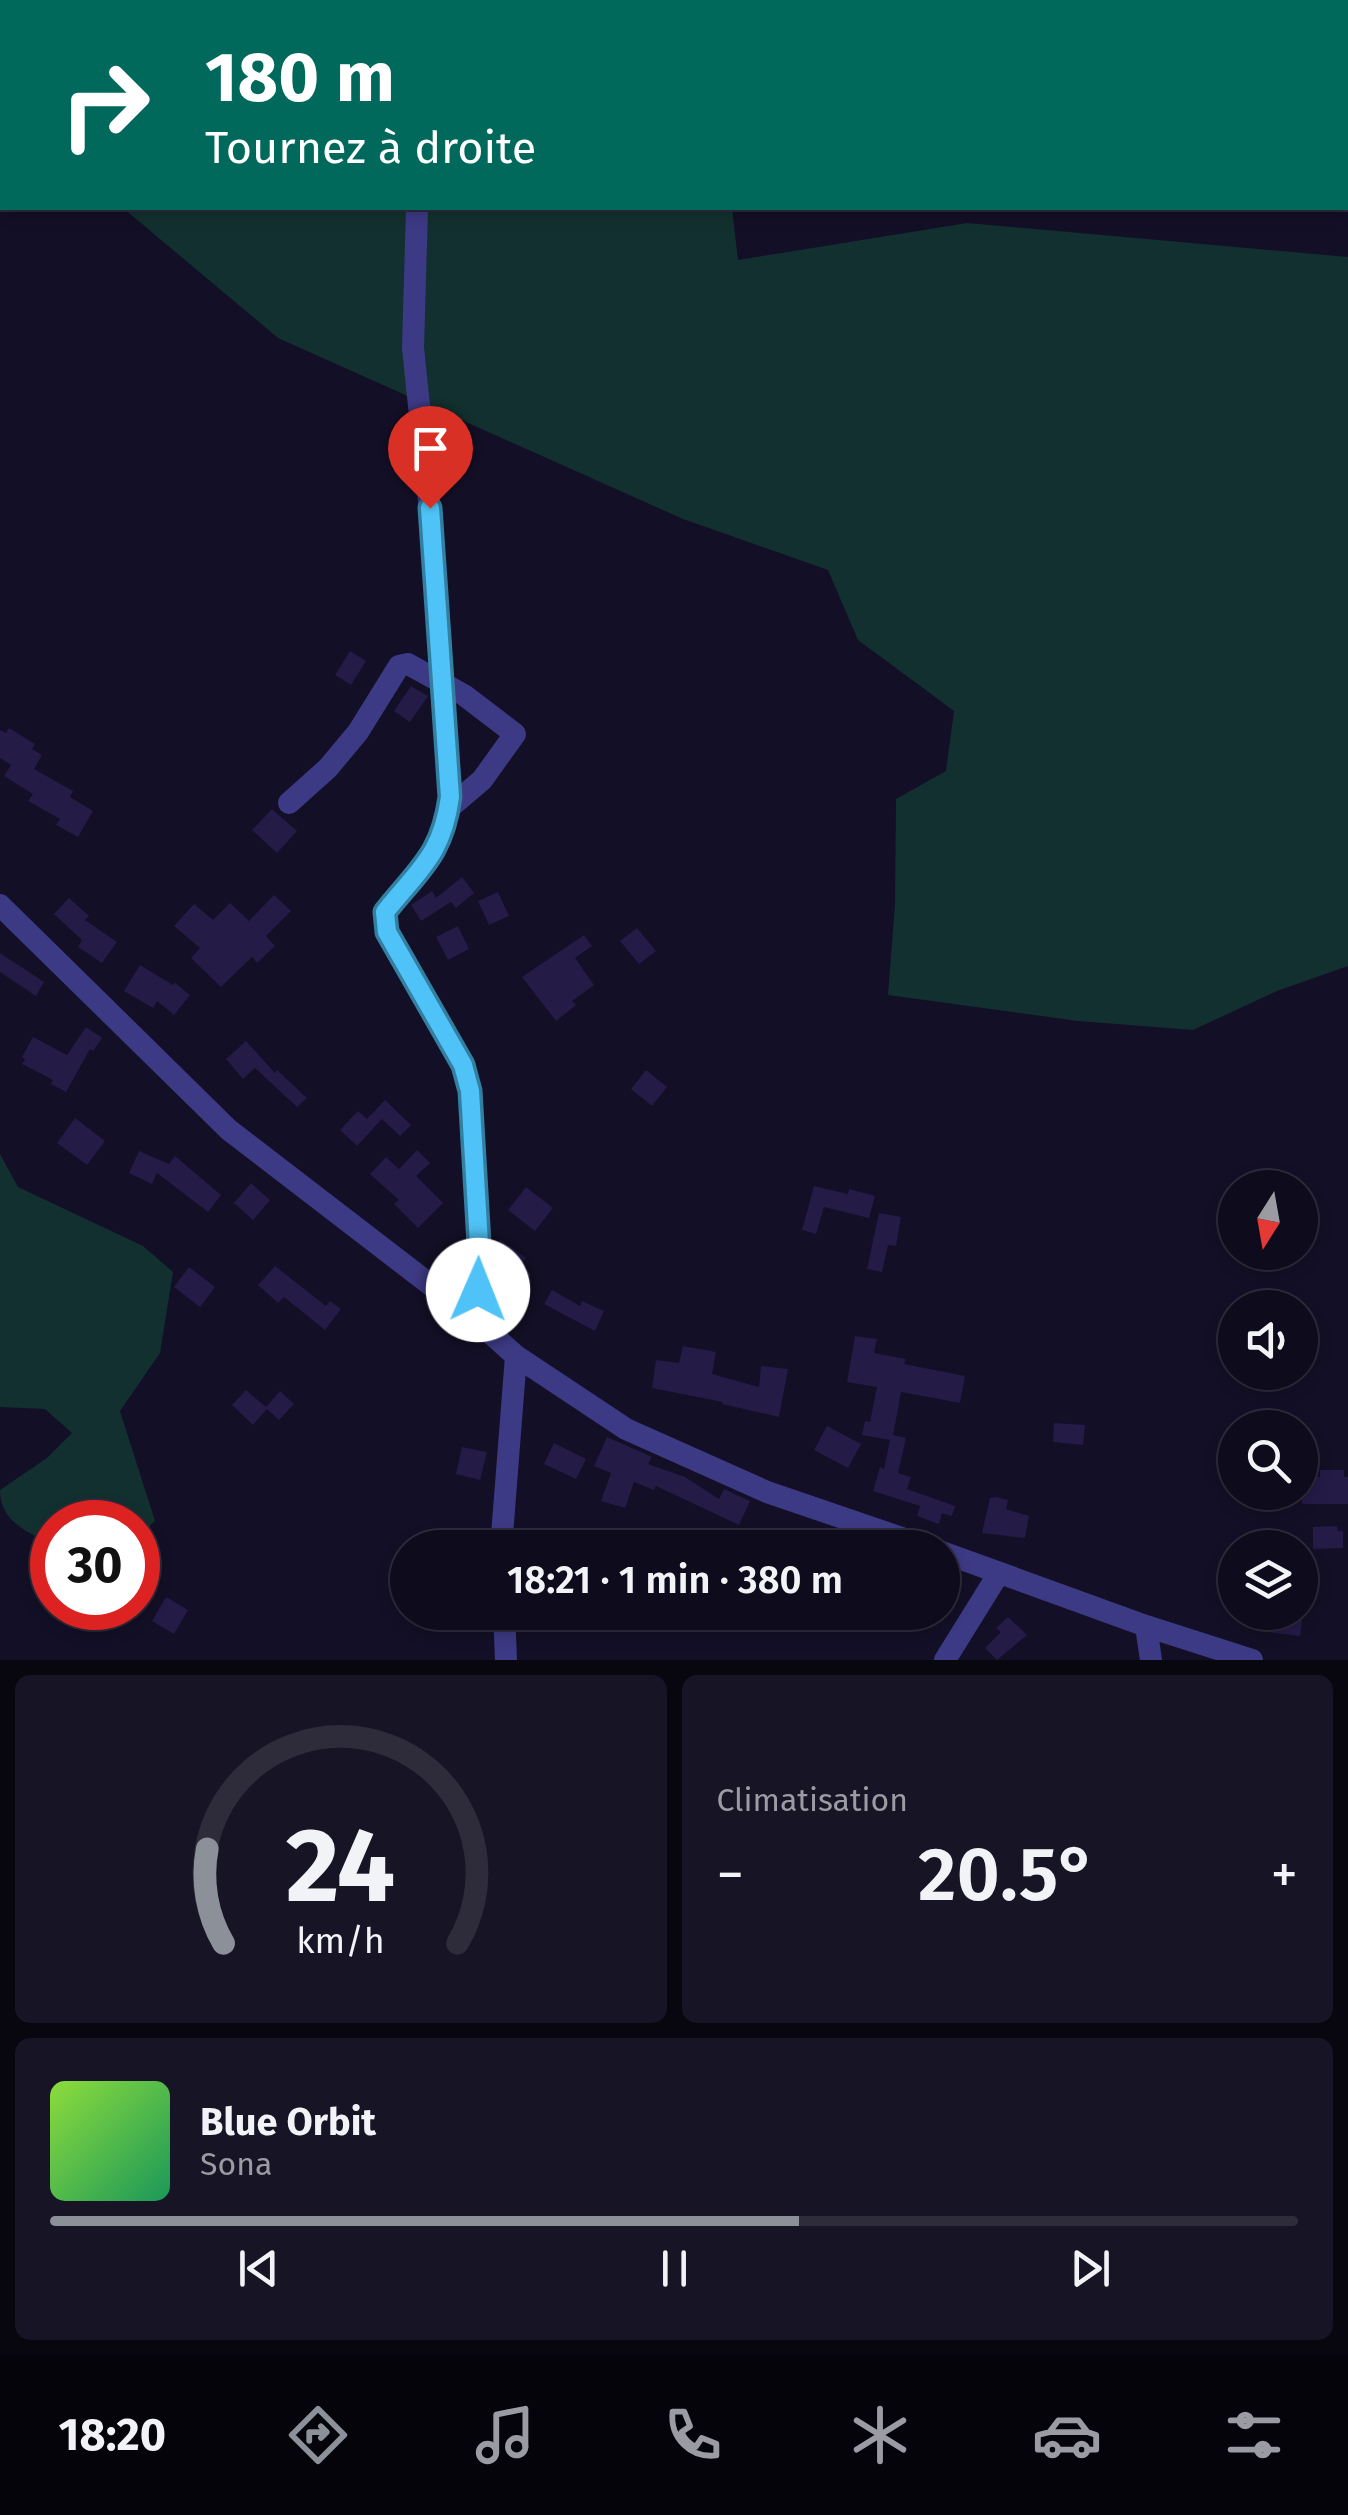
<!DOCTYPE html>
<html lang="fr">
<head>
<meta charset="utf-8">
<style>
	:root { --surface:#0e0b1c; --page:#171425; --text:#f1f3f6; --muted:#9b9ba3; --line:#2e2b3b; --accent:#8c9099 }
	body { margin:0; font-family:"Fira Sans",sans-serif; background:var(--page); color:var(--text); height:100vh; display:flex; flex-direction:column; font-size:38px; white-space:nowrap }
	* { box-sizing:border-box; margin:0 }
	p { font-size:32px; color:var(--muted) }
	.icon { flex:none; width:55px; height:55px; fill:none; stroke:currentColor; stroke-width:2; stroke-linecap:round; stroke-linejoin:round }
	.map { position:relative; height:1660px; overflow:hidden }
	.panel { display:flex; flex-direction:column; gap:15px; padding:15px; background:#08060f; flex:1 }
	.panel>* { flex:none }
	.hud { position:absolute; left:0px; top:0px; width:1350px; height:210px; box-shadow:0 5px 15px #0003,0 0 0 2px var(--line); background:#00695c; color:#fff; overflow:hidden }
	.needle { width:65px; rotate:191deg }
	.buttons { position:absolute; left:1218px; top:1170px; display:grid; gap:20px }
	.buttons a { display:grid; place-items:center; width:100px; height:100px; border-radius:50%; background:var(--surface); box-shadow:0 5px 15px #0003,0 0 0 2px var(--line); font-size:50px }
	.speed { position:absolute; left:30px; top:1500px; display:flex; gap:20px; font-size:50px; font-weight:700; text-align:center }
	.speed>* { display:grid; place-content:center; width:130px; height:130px; border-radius:50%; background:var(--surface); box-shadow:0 5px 15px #0003,0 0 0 2px var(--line); line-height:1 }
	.speed .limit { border:15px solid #d22; background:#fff; color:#111 }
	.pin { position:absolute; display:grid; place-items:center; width:85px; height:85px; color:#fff; margin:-102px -42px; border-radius:50% 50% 50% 0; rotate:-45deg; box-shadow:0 0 10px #0007 }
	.pin .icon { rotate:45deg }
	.me { position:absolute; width:110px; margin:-55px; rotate:1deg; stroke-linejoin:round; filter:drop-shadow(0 0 8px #0008) }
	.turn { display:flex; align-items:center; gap:35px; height:210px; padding:0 40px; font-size:45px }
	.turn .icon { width:130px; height:130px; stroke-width:2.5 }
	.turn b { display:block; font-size:70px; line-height:85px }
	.big { font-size:75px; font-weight:600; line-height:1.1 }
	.panel .widget { flex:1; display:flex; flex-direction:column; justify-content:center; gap:15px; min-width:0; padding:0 35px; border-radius:15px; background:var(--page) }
	.panel .dial { align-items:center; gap:0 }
	.dial svg { height:260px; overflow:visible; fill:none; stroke:var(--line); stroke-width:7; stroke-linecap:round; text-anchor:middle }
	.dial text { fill:var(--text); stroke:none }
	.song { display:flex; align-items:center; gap:30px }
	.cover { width:120px; height:120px; border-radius:15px; background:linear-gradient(135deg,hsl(90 70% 55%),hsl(150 70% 35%)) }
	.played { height:10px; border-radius:5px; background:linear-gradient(90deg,var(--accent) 60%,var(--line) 60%) }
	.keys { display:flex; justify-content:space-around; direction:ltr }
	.heat { display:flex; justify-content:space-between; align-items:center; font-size:55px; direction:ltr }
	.panel .tiles { flex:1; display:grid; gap:15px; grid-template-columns:1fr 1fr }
	.widget:last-child { grid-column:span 2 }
	.trip { position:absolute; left:390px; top:1530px; width:570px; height:100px; border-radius:50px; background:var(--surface); box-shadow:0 5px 15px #0003,0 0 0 2px var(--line); font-weight:600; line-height:100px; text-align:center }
	.menu { display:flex; height:160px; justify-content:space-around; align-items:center; background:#06040b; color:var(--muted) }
	.menu .icon { width:70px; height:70px }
	.menu .current { color:var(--accent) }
	.menu b { font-size:45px; color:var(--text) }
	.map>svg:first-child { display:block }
	.green { fill:#12302f }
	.building { fill:#241b47 }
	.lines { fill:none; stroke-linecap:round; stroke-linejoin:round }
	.minor { stroke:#3d3a85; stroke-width:22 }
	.route-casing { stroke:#337fa1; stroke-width:25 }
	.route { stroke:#4fc3f7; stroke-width:18 }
</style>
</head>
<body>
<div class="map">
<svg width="1348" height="1660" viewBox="0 0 1348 1660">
	<rect width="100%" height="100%" fill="#130f26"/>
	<!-- green -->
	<path class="green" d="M123,208h609l6,52 229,-37 381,34v709l-71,25 -84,39 -115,-9 -190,-26 7,-91 1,-105 50,-28 8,-60 -96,-71 -30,-70 -145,-51 -405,-181z
		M0,1154l18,33 125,59 30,26 -13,81 -40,58 35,110 -17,16v-15h-86v23c-24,-13 -52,-23 -52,-55l47,-32 25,-25 -27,-24 -45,-2z"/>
	<!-- building -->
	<path class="building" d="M350,651l16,10 -15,24 -16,-10z
		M411,686l17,10 -18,26 -16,-11z
		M9,728l26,16 -3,5 10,6 -8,14 39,22 -3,6 23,14 -15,26 -22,-12 4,-6 -32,-18 5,-7 -29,-18 7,-11 -11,-7v-28l6,3z
		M272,809l25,22 -20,22 -25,-23z
		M462,877l12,16 -18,15 -5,-6 -30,19 -10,-16 21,-14 4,7z
		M498,892l11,24 -20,9 -11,-24z
		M274,895l17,16 -25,25 9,10 -18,17 -5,-6 -31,30 -30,-29 9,-10 -26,-22 20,-22 19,16 17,-17 19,18z
		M69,898l20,18 -4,4 32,22 -15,21 -24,-16 4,-7 -28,-26z
		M458,926l11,23 -21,11 -12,-23z
		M637,928l19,23 -17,13 -19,-23z
		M584,935l8,11 -17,12 19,27 -22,16 4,4 -20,16 -34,-44z
		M0,953l44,29 -8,14 -36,-24z
		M140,965l33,20 2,-2 15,12 -16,20 -17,-14 -4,7 -29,-17z
		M86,1027l16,11 -9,13 -3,-2 -24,43 -15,-8 2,-4 -31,-16 3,-5 -3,-2 11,-20 34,18z
		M246,1041l29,32 2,-3 30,28 -10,9 -42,-39 -12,11 -11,-13 -6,-7z
		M646,1070l21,17 -15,19 -21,-17z
		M385,1100l26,25 -11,11 -18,-17 -25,27 -17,-16 18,-19 9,8z
		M75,1118l30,23 -18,24 -30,-22z
		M417,1150l13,13 -14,13 27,27 -25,25 -24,-24 5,-4 -29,-26 16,-17 13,12z
		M139,1151l30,13 6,-8 46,39 -13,17 -51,-39 -5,11 -23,-11z
		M251,1183l19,17 -17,20 -19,-17z
		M814,1186l34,8 1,-5 26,7 -6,22 -45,-11 -8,27 -14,-4z
		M526,1187l27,21 -18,23 -27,-21z
		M879,1213l22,4 -5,29 -8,-1 -6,27 -15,-3z
		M501,1240l25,18 -6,8 11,8 -9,14 -28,-20v-19z
		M275,1266l51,40 4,-5 11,8 -16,21 -41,-33 -6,6 -20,-18z
		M189,1267l26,20 -15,20 -26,-20z
		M552,1290l28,16 2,-5 22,10 -9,20 -51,-27z
		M855,1336l22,3 -3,14 32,6 -2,5 61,12 -5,27 -59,-11 -3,17 -5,26 13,3 -8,35 13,4 -4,12 48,17 -3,10 -10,-3 -3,11 -22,-8 3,-10 -47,-15 7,-24 4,2 6,-29 -28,-5 3,-14 5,1 7,-35 -30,-5z
		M683,1346l33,6 -4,22 47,13 2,-21 27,3 -9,48 -57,-13 1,-2 -71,-14 4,-28 23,3z
		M246,1390l20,17 14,-16 14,13 -15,16 -12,-11 -14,16 -21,-20z
		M1054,1423l31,2 -2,20 -30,-3z
		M827,1426l34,18 -13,24 -34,-18z
		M607,1437l45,20 -4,7 37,13 34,22 5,-10 26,12 -11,24 -83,-39 -2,4 -20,-8 -9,26 -24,-7 10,-28 -17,-7z
		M554,1443l32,16 -10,20 -32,-15z
		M462,1447l25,5 -7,28 -24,-6z
		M1320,1470h24v7h4v27h-46v-27h18z
		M996,1497l12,3 -2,9 23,7 -4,22 -43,-5 8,-35z
		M1337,1526l1,5h5v17l-30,1v-22z
		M166,1597l22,13 -14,24 -22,-13z
		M1272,1612h31l-3,24 -31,-4z
		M1008,1617l19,18 -30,25 -12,-12 16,-16 -5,-4z"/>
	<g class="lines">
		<!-- minor -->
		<path class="minor" d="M402,0v2
			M417,208l-4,140 20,192 18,257c-9,58 -31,71 -66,115l2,20 76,133 8,26 9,170 -5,58
			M289,803l39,-35 30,-36 41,-66 9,-2 56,31 51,39 -33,46 -33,28
			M0,905l229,225 246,189 41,37 110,73 141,63 164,56
			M501,1548l15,-192
			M942,1552l204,74 106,34
			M504,1612l2,48
			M1146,1626l5,34
			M945,1660l54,-87"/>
	</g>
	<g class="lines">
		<!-- route casing -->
		<g class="route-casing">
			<path id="route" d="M430,508l20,289c-8,58 -30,71 -65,115l2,20 76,133 7,26 10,170 -2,29"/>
		</g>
		<!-- route -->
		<use href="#route" class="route"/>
	</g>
</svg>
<div class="buttons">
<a><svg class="needle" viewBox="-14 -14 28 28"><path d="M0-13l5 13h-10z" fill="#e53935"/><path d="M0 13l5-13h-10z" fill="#9b9ba3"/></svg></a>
<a><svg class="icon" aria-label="sound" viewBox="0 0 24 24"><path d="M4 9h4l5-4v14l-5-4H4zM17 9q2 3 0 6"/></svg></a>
<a><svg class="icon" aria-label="search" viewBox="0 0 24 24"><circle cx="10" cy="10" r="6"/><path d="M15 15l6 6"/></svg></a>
<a><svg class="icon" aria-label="layers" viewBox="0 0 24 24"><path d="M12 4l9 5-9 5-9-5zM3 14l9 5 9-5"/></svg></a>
</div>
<div class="speed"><div class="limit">30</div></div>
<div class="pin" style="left:430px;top:508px;background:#d93025"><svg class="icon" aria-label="arrive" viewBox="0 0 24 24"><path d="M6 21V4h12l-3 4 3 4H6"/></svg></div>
<svg class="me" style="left:478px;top:1290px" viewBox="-20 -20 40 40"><circle r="19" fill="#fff"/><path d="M0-13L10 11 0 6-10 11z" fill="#4fc3f7"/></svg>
<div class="trip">18:21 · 1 min · 380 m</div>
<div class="hud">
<div class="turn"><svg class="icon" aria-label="right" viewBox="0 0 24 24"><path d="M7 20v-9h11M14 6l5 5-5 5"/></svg><div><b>180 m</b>Tournez à droite</div></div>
</div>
</div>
<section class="panel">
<div class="tiles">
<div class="widget dial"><svg viewBox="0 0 100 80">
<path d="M14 69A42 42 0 1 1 86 69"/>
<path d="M14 69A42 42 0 0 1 9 40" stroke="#8c9099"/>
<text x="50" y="56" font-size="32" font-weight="700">24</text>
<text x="50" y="72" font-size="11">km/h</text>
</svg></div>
<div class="widget"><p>Climatisation</p>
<div class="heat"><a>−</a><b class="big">20.5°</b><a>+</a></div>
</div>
<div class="widget">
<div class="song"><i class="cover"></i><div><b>Blue Orbit</b><p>Sona</p></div></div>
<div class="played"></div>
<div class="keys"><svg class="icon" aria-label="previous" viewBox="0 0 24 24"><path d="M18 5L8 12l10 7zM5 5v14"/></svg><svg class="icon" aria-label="pause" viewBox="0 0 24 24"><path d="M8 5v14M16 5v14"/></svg><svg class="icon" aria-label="next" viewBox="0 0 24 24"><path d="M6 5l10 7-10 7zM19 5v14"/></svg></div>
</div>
</div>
</section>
<nav class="menu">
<b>18:20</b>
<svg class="icon current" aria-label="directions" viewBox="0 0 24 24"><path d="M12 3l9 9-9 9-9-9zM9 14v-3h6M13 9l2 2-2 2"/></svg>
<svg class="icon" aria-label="music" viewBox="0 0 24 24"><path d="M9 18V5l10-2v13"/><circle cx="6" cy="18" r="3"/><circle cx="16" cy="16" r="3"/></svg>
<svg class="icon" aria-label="phone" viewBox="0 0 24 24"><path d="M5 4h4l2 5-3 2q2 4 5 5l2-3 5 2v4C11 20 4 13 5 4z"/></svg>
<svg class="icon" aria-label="climate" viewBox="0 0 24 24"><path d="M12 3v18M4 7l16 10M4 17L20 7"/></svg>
<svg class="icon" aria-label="car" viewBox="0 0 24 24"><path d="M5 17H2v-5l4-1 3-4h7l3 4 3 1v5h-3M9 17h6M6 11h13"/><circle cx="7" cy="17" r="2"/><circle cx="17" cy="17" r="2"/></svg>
<svg class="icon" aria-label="filters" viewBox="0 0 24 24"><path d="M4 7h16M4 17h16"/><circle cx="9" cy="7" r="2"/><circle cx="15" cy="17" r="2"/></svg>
</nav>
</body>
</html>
